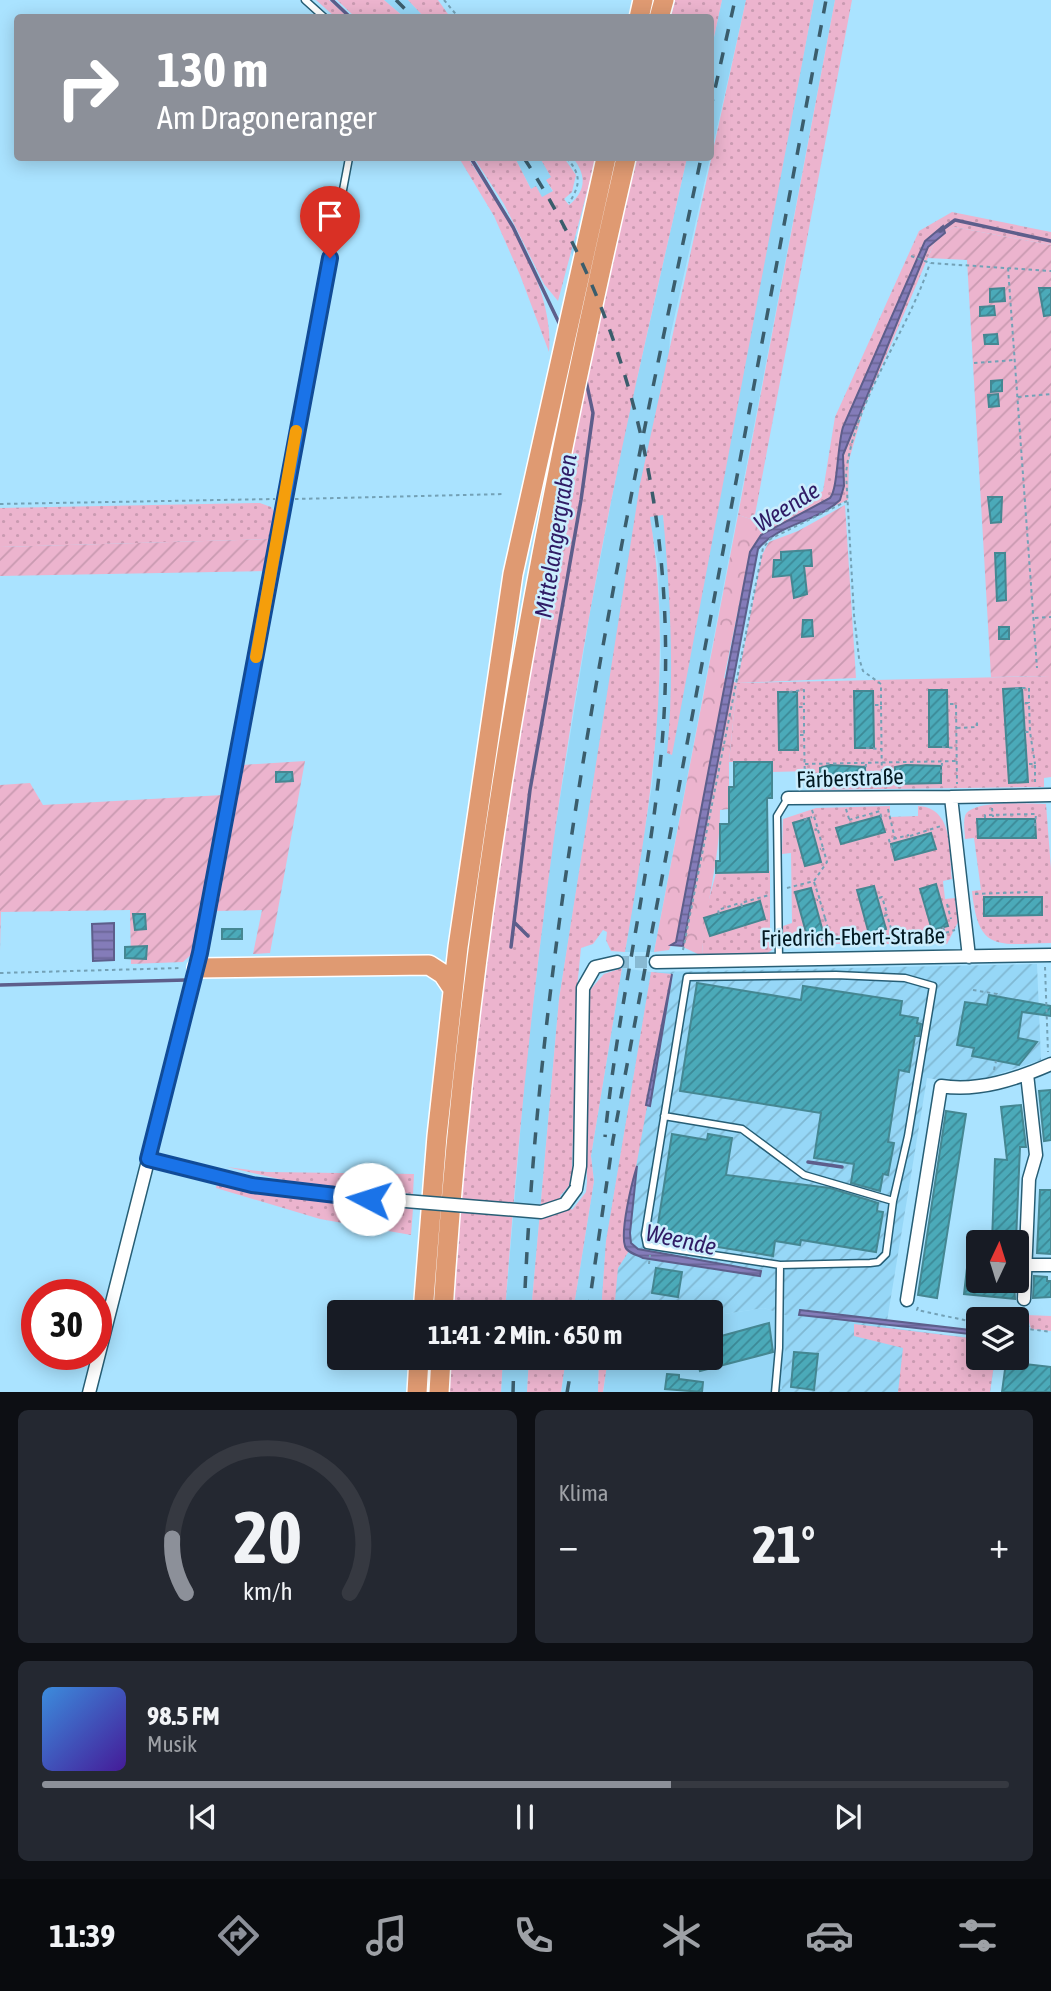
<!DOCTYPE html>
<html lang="de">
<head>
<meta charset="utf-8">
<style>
	:root { --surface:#171b24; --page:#242831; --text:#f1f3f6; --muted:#9ea1a6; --line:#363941; --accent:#8c9099 }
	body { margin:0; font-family:"Asap Condensed",sans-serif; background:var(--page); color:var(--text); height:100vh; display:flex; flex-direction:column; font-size:26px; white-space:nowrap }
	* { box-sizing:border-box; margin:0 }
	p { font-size:23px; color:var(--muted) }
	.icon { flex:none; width:38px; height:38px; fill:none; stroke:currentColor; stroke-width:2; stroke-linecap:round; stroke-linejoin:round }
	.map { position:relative; height:1392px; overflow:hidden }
	.drawer { display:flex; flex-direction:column; gap:18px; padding:18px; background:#0d0f14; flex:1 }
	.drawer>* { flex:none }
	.guide { position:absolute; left:14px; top:14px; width:700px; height:147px; border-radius:7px; box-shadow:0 4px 18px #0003; background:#8c9099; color:#fff; overflow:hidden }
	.needle { width:46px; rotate:4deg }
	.controls { position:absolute; left:966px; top:1230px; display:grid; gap:14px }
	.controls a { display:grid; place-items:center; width:63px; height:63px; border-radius:7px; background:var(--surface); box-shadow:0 4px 18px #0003; font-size:35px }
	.speed { position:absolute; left:21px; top:1279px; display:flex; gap:14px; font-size:35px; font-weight:700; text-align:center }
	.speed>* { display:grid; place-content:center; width:91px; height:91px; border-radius:50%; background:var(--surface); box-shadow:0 4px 18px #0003; line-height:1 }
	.speed .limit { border:10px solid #d22; background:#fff; color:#111 }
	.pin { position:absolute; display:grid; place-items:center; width:60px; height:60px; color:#fff; margin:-72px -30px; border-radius:50% 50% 50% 0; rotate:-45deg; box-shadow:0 0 7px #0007 }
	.pin .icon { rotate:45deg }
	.me { position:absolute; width:77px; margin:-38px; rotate:275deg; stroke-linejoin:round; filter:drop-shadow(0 0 5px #0008) }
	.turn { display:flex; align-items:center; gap:24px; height:147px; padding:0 28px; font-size:32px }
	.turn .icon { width:91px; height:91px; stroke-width:2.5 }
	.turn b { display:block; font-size:49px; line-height:60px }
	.big { font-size:52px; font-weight:700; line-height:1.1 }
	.drawer .tile { flex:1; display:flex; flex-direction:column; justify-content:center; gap:10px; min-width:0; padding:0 24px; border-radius:10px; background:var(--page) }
	.drawer .dial { align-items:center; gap:0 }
	.dial svg { height:182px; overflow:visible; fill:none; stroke:var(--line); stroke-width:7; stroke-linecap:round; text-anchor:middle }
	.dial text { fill:var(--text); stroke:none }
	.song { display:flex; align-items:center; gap:21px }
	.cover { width:84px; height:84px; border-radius:10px; background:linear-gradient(135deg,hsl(210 70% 55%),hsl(260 70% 35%)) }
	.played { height:7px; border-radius:4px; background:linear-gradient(90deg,var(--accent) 65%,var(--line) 65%) }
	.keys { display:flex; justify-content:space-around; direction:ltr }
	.heat { display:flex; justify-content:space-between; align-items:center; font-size:38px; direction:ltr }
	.drawer .tiles { flex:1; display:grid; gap:18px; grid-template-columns:1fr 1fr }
	.tile:last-child { grid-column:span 2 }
	.trip { position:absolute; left:327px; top:1300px; width:396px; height:70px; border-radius:7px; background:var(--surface); box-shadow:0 4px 18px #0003; font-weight:700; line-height:70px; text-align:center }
	.menu { display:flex; height:112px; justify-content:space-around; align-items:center; background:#090b0e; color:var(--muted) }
	.menu .icon { width:49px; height:49px }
	.menu .current { color:var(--accent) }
	.menu b { font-size:32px; color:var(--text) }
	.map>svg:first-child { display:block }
	.built { fill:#96d7f7 }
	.industrial { fill:url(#industrial-furrows) }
	.grass { fill:url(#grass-dots) }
	.forest { fill:url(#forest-crowns) }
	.garden { fill:url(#garden-furrows) }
	.water { fill:url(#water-rules); stroke:#5d5e8b; stroke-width:2 }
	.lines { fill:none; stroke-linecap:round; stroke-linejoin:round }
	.stream { stroke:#5d5e8b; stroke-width:3.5 }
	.building { fill:url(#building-hatch); stroke:#458792; stroke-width:2 }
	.minor-tunnel { stroke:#88bad3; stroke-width:12; stroke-dasharray:12 6; stroke-linecap:butt }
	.service-casing { stroke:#275e75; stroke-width:9 }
	.minor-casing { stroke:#275e75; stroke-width:15 }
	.trunk-casing { stroke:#fff; stroke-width:22 }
	.path { stroke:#73a1b6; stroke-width:2; stroke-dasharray:3.5 3.5; stroke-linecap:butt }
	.service { stroke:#fff; stroke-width:6 }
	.minor { stroke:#fff; stroke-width:12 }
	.trunk { stroke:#df9a72; stroke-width:19 }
	.rail { stroke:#3b5d6c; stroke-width:3.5; stroke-dasharray:12 12; stroke-linecap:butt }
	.minor-bridge-casing { stroke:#275e75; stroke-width:15; stroke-linecap:butt }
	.minor-bridge { stroke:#fff; stroke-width:12 }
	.route-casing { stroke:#114b97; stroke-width:18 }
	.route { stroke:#1a73e8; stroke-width:12 }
	.slow { stroke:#f59e0b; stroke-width:12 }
	.labels { text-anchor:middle; stroke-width:5; stroke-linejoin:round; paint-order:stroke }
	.street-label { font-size:23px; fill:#021821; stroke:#cbedfd }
	.water-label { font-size:24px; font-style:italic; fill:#2f1b65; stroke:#cbedfd }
</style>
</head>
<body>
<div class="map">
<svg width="1051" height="1393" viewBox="0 0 1051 1393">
	<defs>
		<pattern id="industrial-furrows" width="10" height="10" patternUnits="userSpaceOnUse" patternTransform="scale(1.75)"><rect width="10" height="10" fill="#96d7f7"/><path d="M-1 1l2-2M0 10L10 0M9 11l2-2" fill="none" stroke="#80b8d3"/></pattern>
		<pattern id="grass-dots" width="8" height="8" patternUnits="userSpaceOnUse" patternTransform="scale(1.75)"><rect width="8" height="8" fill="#ecb4ce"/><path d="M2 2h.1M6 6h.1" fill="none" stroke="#c99ab1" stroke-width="1.8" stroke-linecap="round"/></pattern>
		<pattern id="forest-crowns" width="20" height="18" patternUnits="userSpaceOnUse" patternTransform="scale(1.75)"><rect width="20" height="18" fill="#ecb4ce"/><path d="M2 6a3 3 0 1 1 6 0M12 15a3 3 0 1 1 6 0" fill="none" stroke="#c99ab1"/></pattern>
		<pattern id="garden-furrows" width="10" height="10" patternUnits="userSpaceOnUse" patternTransform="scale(1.75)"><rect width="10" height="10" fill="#ecb4ce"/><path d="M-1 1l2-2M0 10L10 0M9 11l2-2" fill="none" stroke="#c99ab1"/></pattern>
		<pattern id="water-rules" width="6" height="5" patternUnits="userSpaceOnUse" patternTransform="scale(1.75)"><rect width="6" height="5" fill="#847cb9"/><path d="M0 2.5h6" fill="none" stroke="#6a6596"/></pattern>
		<pattern id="building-hatch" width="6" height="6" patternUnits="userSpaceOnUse" patternTransform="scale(1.75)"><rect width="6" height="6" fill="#4baab9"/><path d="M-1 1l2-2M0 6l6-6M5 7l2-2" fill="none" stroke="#3c8996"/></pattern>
	</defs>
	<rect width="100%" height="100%" fill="#aae3ff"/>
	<!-- built -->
	<path class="built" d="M384,0h24l16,17h-20z
		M722,0h24l-35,155v-104z
		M814,0h21l-181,952h-29l27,-167 9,-127 -3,-94 -16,-87 -83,522 -28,313h-26l21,-249 25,-209 39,-242 37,-193 -31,-109 -18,-44 -42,-79 -5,2 -16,-31h25l12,19 -5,4 42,80 48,118 50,-221h23l-40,179 -9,163 4,31 45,11z
		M622,968l29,4 -45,269 -5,71h-28l21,-131 -3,-25z
		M764,1308l25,8 189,23v19h17l-5,34 -387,1 5,-35h102l1,-42z
		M503,1358h26l-2,34 -26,1z
		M566,1358h33l-1,34 -37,1z"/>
	<!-- industrial -->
	<path class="industrial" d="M1037,964l4,96 -73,24 -41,-6 -41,249 92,12v19h17l-5,34h-221l1,-4 12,1 6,-73 -24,-8 -53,8 -1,-4h-109l5,-71 45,-269z"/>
	<!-- grass -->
	<path class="grass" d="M316,0h13l19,17h-13z
		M337,0h47l20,17h-49z
		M408,0h30l12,17h-26z
		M675,0h47l-11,51 -1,-33 -39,-1z
		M746,0h68l-142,755 -5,-2c8,-80 3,-159 -4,-238l-13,2c24,146 0,292 -25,435l-14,-1 -5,-11 1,-8 -4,-2 -10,14 -12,4 -4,40 -5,184 -3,14 -9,10 12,14 14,-18 1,-10 -2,-93 5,-99 14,-16 18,-6 -31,188 3,25 -21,131h-42l28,-313 81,-515z
		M835,0h17l-98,520 29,-3 40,-26 12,-74 84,-186 33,-19 99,20v13l-97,-18 -19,14 -71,167 -15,52 -1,40 -77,34 -17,-14 -16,-5z
		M459,158h9c34,53 87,128 81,194l-29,-77 -26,-59z
		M474,158h41l16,31 5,-3 6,11 11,-6 -7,-11 5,-3 -11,-19h24l12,17 -4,17 -8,7 5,6c18,-14 17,-31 4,-47h23l-38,143 -14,-17 -40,-80z
		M637,158h50c-34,151 -70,301 -97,454 -42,232 -68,466 -85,700h-53c17,-222 39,-446 80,-665 31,-164 66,-328 105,-489z
		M260,503l11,4 4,6 -4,26 -271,8v-39z
		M1051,676v101l-7,1v9l-232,3 -1,-19 -39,1 -1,-10h-42l8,-79z
		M1046,804l5,65v74c-53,1 -73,10 -79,-52l9,-1 -7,-52 -9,1c0,-7 -2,-16 0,-23 6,-17 65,-12 81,-12z
		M890,806v11l28,-1v-10c36,2 31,45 34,73l-9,2 2,18 10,-1 3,24 -11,22h-158l-6,-6v-12l9,-3 -1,-70 -9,1 1,-35 33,-11z
		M770,871v67h4l-2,12 -6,4 -64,2 2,-38 12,-45z
		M651,972l21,2 -1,2 -44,240 -3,28 5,7 -11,17 -4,44h-13l5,-71z
		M227,1167l40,5 147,2 -1,20 -104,-8z
		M217,1183l76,14 120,12 -2,26 -91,-16 -104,-31z
		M1027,1315l24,1v15l-20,-2z
		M854,1324l124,15v19h17l-5,34h-92l5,-44 -49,-12z
		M449,1358h54l-2,34 -54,1z
		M529,1358h37l-5,34h-34z
		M599,1358h9l-5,34h-5z"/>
	<!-- forest -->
	<path class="forest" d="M738,515l16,5 14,12 -7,3 -11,18 -26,125 13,5 -8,79v47l-9,1c0,50 -15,96 -18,146l-19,-9 -12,-2 -2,5 -15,2z"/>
	<!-- garden -->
	<path class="garden" d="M954,227l97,18v431l-60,1 -24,-417 -39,-2 7,-17z
		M845,505l11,173 -119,5 25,-128 7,-13 29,-11z
		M271,539l-5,32 -266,5v-29z
		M305,761l-35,192 -17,1 9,-44 -48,1 28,-146z
		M30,783l13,22 180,-10 -29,157 -11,10 -52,2 -1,-54 -129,2 -1,39v-166z"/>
	<!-- water -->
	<path class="water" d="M943,226l2,7 -17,14 -85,208 1,31 -4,14c-24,23 -61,23 -82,49l-75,397 -12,-1 5,-3 74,-390 11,-17 69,-37c8,-9 7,-51 13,-71l82,-186z
		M114,923v37l-21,1 -1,-37z
		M672,974l-22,132 -4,-1z
		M637,1166l-7,67 1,10 7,6 123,22 -1,5 -117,-18c-6,-3 -17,-6 -18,-12 -5,-15 7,-64 12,-80z
		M800,1310l178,21v4l-179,-20z"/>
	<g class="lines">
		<!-- stream -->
		<path class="stream" d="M332,0l19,18
			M471,158l42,69 47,98
			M940,231l15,-11 96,21
			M514,922l14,14
			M511,947l19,-157 51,-290 12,-87 -8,-37
			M0,985l186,-5
			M808,1162l34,5"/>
	</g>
	<!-- building -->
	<path class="building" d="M1004,288l1,13 -15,1v-13z
		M1039,288h12v27l-7,1z
		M994,306l1,9 -15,1v-9z
		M997,334l1,10h-13l-1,-9z
		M1002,380v11l-11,1v-11z
		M998,394l1,12 -10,1 -1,-12z
		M988,497h14l-1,25 -10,1z
		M811,550l1,16h-8l3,28 -13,4 -3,-23 -18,2 1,-17h7v-8z
		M995,553h10l1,47 -9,1z
		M803,620h9l1,16 -11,1z
		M999,627h10v12h-10z
		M1022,688l6,94 -19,1 -6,-94z
		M929,690h18l1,57h-19z
		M854,691h19l1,57h-19z
		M778,692h19l1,58h-19z
		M734,762h38v36h-5l1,74 -52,1v-12h4v-37h9v-37h5z
		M830,765l35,2v17l-45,1v-17z
		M906,765l35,1v17l-46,1v-17z
		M276,772h16l1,9 -17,1z
		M880,816l5,16 -44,12 -5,-16z
		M809,818l12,44 -16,4 -12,-43z
		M977,819h58l1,19h-58z
		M931,833l5,16 -41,11 -4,-16z
		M936,884l12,42 -16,4 -12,-41z
		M874,886l12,43 -17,5 -12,-44z
		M811,888l12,44 -16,4 -12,-44z
		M984,897h58v18l-58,1z
		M760,901l5,18 -55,17 -6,-18z
		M133,914h12l1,15 -11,1z
		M222,929h20v10h-20z
		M147,946l-1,13 -21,-1v-11z
		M697,983l104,17 2,-14 99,15 -2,14 18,3 -1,5 4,1 -2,12h-4l-6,36 -10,-2 -11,72 6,1 -6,32 -5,-1 -3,17 -29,-8 3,-19 -40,-6 7,-45 -141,-22z
		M989,995l62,11v10l-29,-4 -4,26 19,4 -18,23 -47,-9 2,-8 -17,-3 8,-43 22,3z
		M1051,1090v50l-7,1 -5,-50z
		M1021,1105l5,42h-6l-4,94 -24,1 3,-83 12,1 -6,-53z
		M946,1111l20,3 -29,184 -19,-3z
		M672,1134l35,6 1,-6 24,4 -6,37 104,13 48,15 -1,8 6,1 -7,40 -75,-12 -1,5 -25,-4 -2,15 -117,-19z
		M1040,1190h11v64l-14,-1z
		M656,1268l26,4 -4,25 -26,-4z
		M967,1268l11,1v12h36l1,18 -51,-5z
		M1034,1276l13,1v4h4v16l-18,1z
		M769,1323l4,29 -73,19 -4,-13h14v-19z
		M794,1352l24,2 -4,36 -23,-3z
		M1006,1362l45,5v25h-49z
		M667,1374l12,1v4l24,3 -1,10 -37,-3z"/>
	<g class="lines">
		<!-- minor-tunnel -->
		<path class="minor-tunnel" d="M617,962h39"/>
		<!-- service casing -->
		<g class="service-casing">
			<path id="service" d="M305,0l20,18
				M779,960l-2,-144 11,-18
				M197,964l152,-806
				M836,975l69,3 28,8 -25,150 -15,65 -7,53 -8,8 -8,1 -90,2 -133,-20 -2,-10 42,-258z
				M664,1116l78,13 62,46 89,26
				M775,1393l4,-45 1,-83"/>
		</g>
		<!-- minor casing -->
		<g class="minor-casing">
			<path id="minor" d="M951,797l100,-2
				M788,798l163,-1 18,160
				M656,962l395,-7
				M148,1159l104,26 141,15
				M576,1189l4,-23 3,-178 12,-21 22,-5
				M1027,1265h24
				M1024,1299l5,-120 7,-24 -9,-81
				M907,1300l34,-214c37,6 76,-7 110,-22
				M89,1393l108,-425"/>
		</g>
		<!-- trunk casing -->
		<g class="trunk-casing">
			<path id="trunk" d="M639,18l4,-18
				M659,18l5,-18
				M197,968l232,-3 14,9 10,15
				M423,1312l14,-176 21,-189 55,-373 93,-416
				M443,1312c24,-390 95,-774 183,-1154
				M417,1393l2,-35
				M439,1393l2,-35"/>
		</g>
		<!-- path -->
		<path class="path" d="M444,0l15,18
			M567,158c14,17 14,26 2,45
			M911,256l19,7 121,8
			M1008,268l29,400
			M974,363l40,-3
			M1018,397l33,-3
			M295,499l209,-5
			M0,504l275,-5
			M1035,618l16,-1
			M1015,688h14v15
			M789,692l15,-2v15
			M1025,703h4l1,29
			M950,704h6l1,80
			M875,705h6l1,81
			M881,705v-21l-18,-13 -4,-13 -5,-43 -8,-142c9,-75 61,-139 84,-210
			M799,707h5v28
			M957,728l20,-1v-8
			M1025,732h5l5,32
			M800,735h4l1,50
			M942,747l15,1
			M866,748l15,1
			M805,764l152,-3
			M1029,764h6v18
			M941,773l1,-10
			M865,774l1,-10
			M992,808l1,9
			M846,809l4,13
			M888,809l7,30
			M812,810l6,19 -3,1
			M985,818v-3l51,-1 -1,12
			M804,820l8,-3
			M849,820l31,-9 2,10
			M818,830l5,18 -3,1
			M910,836l31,-10
			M892,849l-3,-9 20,-5
			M814,882l6,18h-3
			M787,888l27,-7 13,-19 -4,-14
			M975,894l53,-2v3
			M879,898l3,-1 5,16
			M820,901l5,17h-3
			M947,904l4,15
			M742,907l-1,-4 28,-8
			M719,914l-1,-4 22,-7
			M884,916l3,-1 9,30
			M825,918l8,29
			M943,927l2,6 10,-3
			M880,931l1,5 11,-3
			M817,933l2,6 10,-3
			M683,950l80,-402 7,-9 77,-38
			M1045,967l3,85
			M0,973l181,-5
			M973,990l24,4v3
			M994,1070l2,-9
			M649,1264l1,-9
			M969,1265l9,1
			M918,1307l-1,3 61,13
			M1024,1310l5,19 22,3
			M1021,1344l5,-18"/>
		<!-- service -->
		<use href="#service" class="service"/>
		<!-- minor -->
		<use href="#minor" class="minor"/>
		<!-- trunk -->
		<use href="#trunk" class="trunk"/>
		<!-- rail -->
		<path class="rail" d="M396,0l18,18
			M710,111l25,-111
			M524,158c122,187 161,414 133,634 -14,116 -41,229 -52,345
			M524,1312c16,-390 96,-773 177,-1154
			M588,1312l25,-172 213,-1140
			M513,1393l1,-35
			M567,1393l6,-35"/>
		<!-- minor-bridge casing -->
		<g class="minor-bridge-casing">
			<path id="minor-bridge" d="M393,1200l148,12 24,-8 11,-15"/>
		</g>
		<!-- minor-bridge -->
		<use href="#minor-bridge" class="minor-bridge"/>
	</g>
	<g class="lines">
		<!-- route casing -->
		<g class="route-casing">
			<path id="route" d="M330,258l-130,695 -52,206 104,26 117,14"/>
		</g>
		<!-- route -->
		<use href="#route" class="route"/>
		<!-- slow -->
		<path class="slow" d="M256,657l40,-226"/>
	</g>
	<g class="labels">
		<!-- street labels -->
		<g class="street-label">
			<text transform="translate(850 778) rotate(-2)" y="8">Färberstraße</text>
			<text transform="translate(853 937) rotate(-1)" y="8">Friedrich-Ebert-Straße</text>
		</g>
		<!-- water labels -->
		<g class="water-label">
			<text transform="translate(787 507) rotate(-32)" y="8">Weende</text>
			<text transform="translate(556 536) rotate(-81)" y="8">Mittelangergraben</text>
			<text transform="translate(681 1240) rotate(12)" y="8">Weende</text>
		</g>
	</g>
</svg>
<div class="controls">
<a><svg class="needle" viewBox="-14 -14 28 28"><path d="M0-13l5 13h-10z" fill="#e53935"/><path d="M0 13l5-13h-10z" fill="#9ea1a6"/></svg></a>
<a><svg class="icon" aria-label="layers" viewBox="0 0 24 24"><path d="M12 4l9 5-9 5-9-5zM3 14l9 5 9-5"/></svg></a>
</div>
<div class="speed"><div class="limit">30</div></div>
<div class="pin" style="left:330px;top:258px;background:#d93025"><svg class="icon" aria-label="arrive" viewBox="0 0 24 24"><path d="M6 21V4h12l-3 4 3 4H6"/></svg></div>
<svg class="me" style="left:369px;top:1199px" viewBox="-20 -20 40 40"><circle r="19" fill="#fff"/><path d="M0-13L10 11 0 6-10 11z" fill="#1a73e8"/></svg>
<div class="trip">11:41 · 2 Min. · 650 m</div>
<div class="guide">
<div class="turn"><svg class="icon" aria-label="right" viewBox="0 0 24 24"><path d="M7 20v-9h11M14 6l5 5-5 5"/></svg><div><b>130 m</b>Am Dragoneranger</div></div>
</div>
</div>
<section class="drawer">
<div class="tiles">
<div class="tile dial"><svg viewBox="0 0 100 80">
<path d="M14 69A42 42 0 1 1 86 69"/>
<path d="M14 69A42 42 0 0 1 8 45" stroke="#8c9099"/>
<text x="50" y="56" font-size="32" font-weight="700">20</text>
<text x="50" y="72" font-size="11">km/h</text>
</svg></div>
<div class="tile"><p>Klima</p>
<div class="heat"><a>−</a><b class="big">21°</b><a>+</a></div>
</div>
<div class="tile">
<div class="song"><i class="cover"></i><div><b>98.5 FM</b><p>Musik</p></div></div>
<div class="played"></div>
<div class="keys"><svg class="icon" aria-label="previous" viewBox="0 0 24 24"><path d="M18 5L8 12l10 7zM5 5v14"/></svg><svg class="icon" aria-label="pause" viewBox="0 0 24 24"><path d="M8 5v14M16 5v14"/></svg><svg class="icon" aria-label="next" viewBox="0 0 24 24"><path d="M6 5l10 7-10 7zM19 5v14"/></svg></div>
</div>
</div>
</section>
<nav class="menu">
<b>11:39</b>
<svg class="icon current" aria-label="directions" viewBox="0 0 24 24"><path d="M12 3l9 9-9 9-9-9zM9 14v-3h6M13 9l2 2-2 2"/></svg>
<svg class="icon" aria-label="music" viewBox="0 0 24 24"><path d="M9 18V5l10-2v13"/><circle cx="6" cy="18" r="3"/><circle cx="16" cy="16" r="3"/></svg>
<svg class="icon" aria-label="phone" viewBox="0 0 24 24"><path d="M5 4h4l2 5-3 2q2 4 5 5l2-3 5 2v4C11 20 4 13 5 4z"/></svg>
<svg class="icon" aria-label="climate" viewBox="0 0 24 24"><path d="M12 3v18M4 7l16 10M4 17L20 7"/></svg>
<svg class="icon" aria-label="car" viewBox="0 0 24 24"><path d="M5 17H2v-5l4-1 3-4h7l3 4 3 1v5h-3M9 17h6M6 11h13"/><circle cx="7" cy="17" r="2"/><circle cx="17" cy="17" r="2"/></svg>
<svg class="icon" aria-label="filters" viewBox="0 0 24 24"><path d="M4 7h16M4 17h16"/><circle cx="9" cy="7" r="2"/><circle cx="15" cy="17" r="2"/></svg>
</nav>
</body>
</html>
